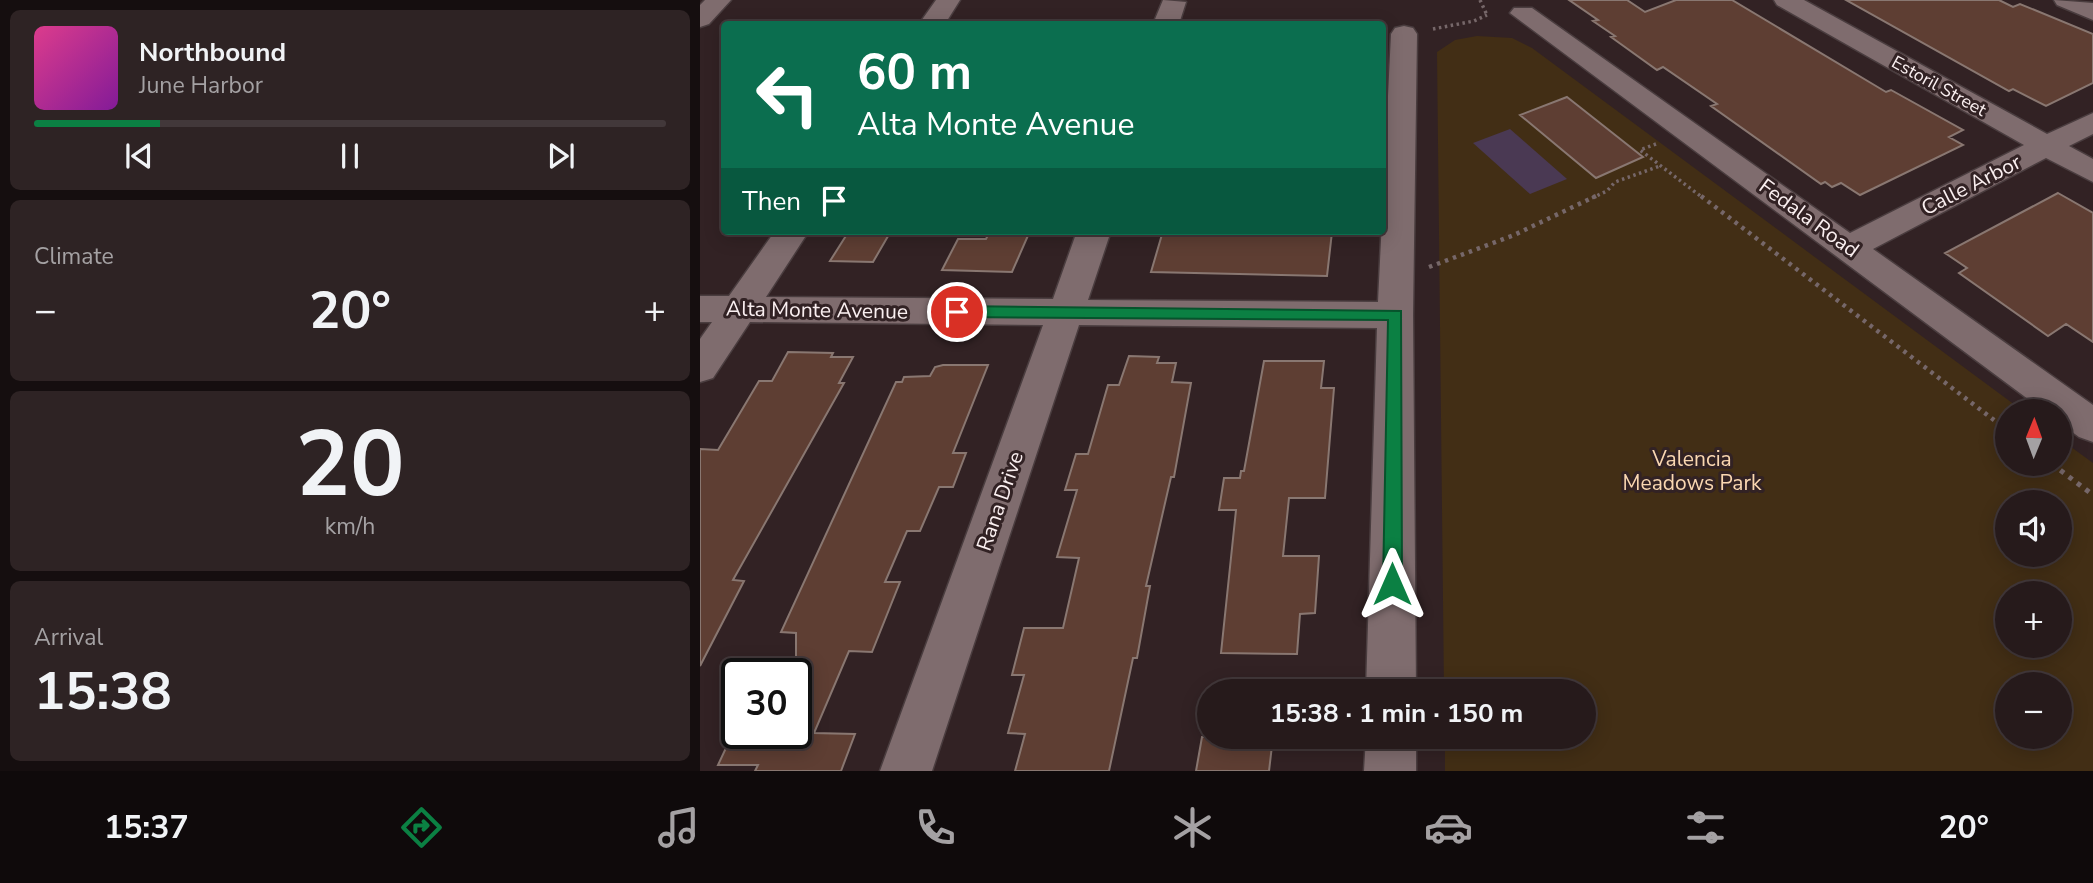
<!DOCTYPE html>
<html lang="en">
<head>
<meta charset="utf-8">
<style>
	:root { --surface:#261a1b; --page:#2e2324; --text:#f1f3f6; --muted:#a4a1a3; --line:#42383a; --accent:#0b8043 }
	body { margin:0; font-family:"Nunito Sans",sans-serif; background:var(--page); color:var(--text); height:100vh; display:flex; flex-direction:column; font-size:26px; white-space:nowrap }
	* { box-sizing:border-box; margin:0 }
	p { font-size:23px; color:var(--muted) }
	.icon { flex:none; width:38px; height:38px; fill:none; stroke:currentColor; stroke-width:2; stroke-linecap:round; stroke-linejoin:round }
	.map { position:relative; flex:1; overflow:hidden }
	.drawer { display:flex; flex-direction:column; gap:10px; padding:10px; background:#150e0f; width:700px }
	.drawer>* { flex:none }
	.guide { position:absolute; left:21px; top:21px; width:665px; height:214px; border-radius:7px; box-shadow:0 4px 18px #0003,0 0 0 2px var(--line); background:#0b6e4f; color:#fff; overflow:hidden }
	.needle { width:46px; rotate:1deg }
	.controls { position:absolute; left:1295px; top:399px; display:grid; gap:14px }
	.controls a { display:grid; place-items:center; width:77px; height:77px; border-radius:50%; background:var(--surface); box-shadow:0 4px 18px #0003,0 0 0 2px var(--line); font-size:35px }
	.speed { position:absolute; left:21px; top:658px; display:flex; gap:14px; font-size:35px; font-weight:700; text-align:center }
	.speed>* { display:grid; place-content:center; width:91px; height:91px; border-radius:50%; background:var(--surface); box-shadow:0 4px 18px #0003,0 0 0 2px var(--line); line-height:1 }
	.speed .limit { border:4px solid #111; border-radius:10px; background:#fff; color:#111 }
	.pin { position:absolute; display:grid; place-items:center; width:60px; height:60px; color:#fff; margin:-30px; border:4px solid #fff; border-radius:50%; box-shadow:0 2px 7px #0007 }
	.me { position:absolute; width:77px; margin:-38px; rotate:0deg; stroke-linejoin:round; filter:drop-shadow(0 0 5px #0008) }
	.turn { display:flex; align-items:center; gap:24px; height:147px; padding:0 21px; font-size:32px }
	.turn .icon { width:91px; height:91px; stroke-width:2.5 }
	.turn b { display:block; font-size:49px; line-height:60px }
	.then { display:flex; align-items:center; height:66px; padding:0 21px; background:#0003; gap:14px; font-size:26px }
	.big { font-size:52px; font-weight:700; line-height:1.1 }
	.drawer .tile { flex:1; display:flex; flex-direction:column; justify-content:center; gap:10px; min-width:0; padding:0 24px; border-radius:10px; background:var(--page) }
	.drawer .dial { align-items:center; gap:0 }
	.dial b { font-size:91px; line-height:1 }
	.song { display:flex; align-items:center; gap:21px }
	.cover { width:84px; height:84px; border-radius:10px; background:linear-gradient(135deg,hsl(330 70% 55%),hsl(290 70% 35%)) }
	.played { height:7px; border-radius:4px; background:linear-gradient(90deg,var(--accent) 20%,var(--line) 20%) }
	.keys { display:flex; justify-content:space-around; direction:ltr }
	.heat { display:flex; justify-content:space-between; align-items:center; font-size:38px; direction:ltr }
	.trip { position:absolute; left:497px; top:679px; width:399px; height:70px; border-radius:35px; background:var(--surface); box-shadow:0 4px 18px #0003,0 0 0 2px var(--line); font-weight:700; line-height:70px; text-align:center }
	.tab-bar { display:flex; height:112px; justify-content:space-around; align-items:center; background:#0f0a0b; color:var(--muted) }
	.tab-bar .icon { width:49px; height:49px }
	.tab-bar .selected { color:var(--accent) }
	.tab-bar b { font-size:32px; color:var(--text) }
	main { display:flex; flex:1; min-height:0 }
	.map>svg:first-child { display:block }
	.green { fill:#422e15; fill-rule:evenodd }
	.water { fill:#4a3953 }
	.building { fill:#5e3e33; stroke:#897771; stroke-width:2 }
	.lines { fill:none; stroke-linecap:round; stroke-linejoin:round }
	.minor-casing { stroke:#4a3d3f; stroke-width:3 }
	.path-far2 { stroke:#766769; stroke-width:3.5; stroke-dasharray:2.5 3.5; stroke-linecap:butt }
	.path-far1 { stroke:#766769; stroke-width:4.5; stroke-dasharray:3.5 5; stroke-linecap:butt }
	.path { stroke:#766769; stroke-width:5; stroke-dasharray:4.5 6; stroke-linecap:butt }
	.minor { fill:#7f6c6e; fill-rule:evenodd }
	.route { fill:#0b8043; stroke:#07532c; stroke-width:2 }
	.labels { text-anchor:middle; stroke-width:6; stroke-linejoin:round; paint-order:stroke }
	.far-street-label { font-size:18px; fill:#faeff0; stroke:#322224 }
	.street-label { font-size:21px; fill:#faeff0; stroke:#322224 }
	.park-label { font-size:21px; fill:#fad7b1; stroke:#322224 }
</style>
</head>
<body>
<main>
<section class="drawer">
<div class="tile">
<div class="song"><i class="cover"></i><div><b>Northbound</b><p>June Harbor</p></div></div>
<div class="played"></div>
<div class="keys"><svg class="icon" aria-label="previous" viewBox="0 0 24 24"><path d="M18 5L8 12l10 7zM5 5v14"/></svg><svg class="icon" aria-label="pause" viewBox="0 0 24 24"><path d="M8 5v14M16 5v14"/></svg><svg class="icon" aria-label="next" viewBox="0 0 24 24"><path d="M6 5l10 7-10 7zM19 5v14"/></svg></div>
</div>
<div class="tile"><p>Climate</p>
<div class="heat"><a>−</a><b class="big">20°</b><a>+</a></div>
</div>
<div class="tile dial"><b>20</b><p>km/h</p></div>
<div class="tile"><p>Arrival</p><b class="big">15:38</b></div>
</section>
<div class="map">
<svg width="1393" height="771" viewBox="0 0 1393 771">
	<rect width="100%" height="100%" fill="#322224"/>
	<!-- green -->
	<path class="green" d="M777,36l35,2 20,10 491,363h-16v53h53v-25l33,24v308h-648v-34h139v-46h-140l-7,-639 18,-12zM1307,502h53v53h-53zM1307,593h53v53h-53zM1307,684h53v53h-53z"/>
	<!-- water -->
	<path class="water" d="M810,129l57,50 -37,15 -57,-51z"/>
	<!-- building -->
	<path class="building" d="M869,0h58l18,12 31,-12h56l154,92 5,-2 72,40 -14,7 14,8 -103,50 -19,-12 -9,4 -7,-5 -4,2 -110,-78 6,-2 -54,-37 -6,3 -46,-33 4,-1 -22,-15 5,-1z
		M1146,0h153l14,7 7,-3 73,30v49l-47,23 -33,-17 -4,2z
		M867,97l76,60 -47,21 -76,-63z
		M1358,193l35,20v129l-27,-18 -18,12 -89,-63 8,-5 -22,-15z
		M149,231h42l-18,31 -43,-1z
		M290,231h40l-18,41 -70,-2 16,-31h28z
		M463,231l169,1 -5,44 -176,-4z
		M88,352l45,1 -2,4h22l-14,26h5l-111,197 11,1 -44,85v-217l18,1 41,-69h13z
		M429,356l30,1 -2,6h19l-4,19 19,1 -17,94h-3l-25,109h4l-13,72h-4l-24,113h-94l10,-37 -17,-1 16,-58h-12l12,-47h39l16,-70 -22,-1 20,-67h-12l11,-36h12l20,-69h11z
		M564,361h60l-3,27h13l-9,110h-36l-6,58h36l-4,57 -15,1 -3,40 -76,-1 15,-143h-17l5,-32h16l1,-7h3z
		M243,365h45l-35,88h13l-13,34h-14l-19,44h-13l-22,51h15l-28,70 -23,-1 -35,82 41,1 -14,37h-86l3,-6h-40l15,-32h63v-100l-15,-1 115,-250h6l2,-5 26,-1 5,-9z
		M502,737h71l-4,34h-73z"/>
	<g class="lines">
		<!-- minor casing -->
		<g class="minor-casing">
			<path id="minor" d="M5,0h26l-22,24 -9,3v-22z
				M236,0h24l-15,24h-26z
				M463,0l23,2 -7,22h-26z
				M1074,0h30l243,134 46,-21v21l-24,12 24,13v23l-47,-24 -173,91 220,156v37l-14,-5 -19,-14v-12h-16l-534,-398 4,-5h18l318,225 174,-88 -247,-140z
				M1354,0l39,3v17l-36,-15z
				M704,26l9,2 4,6 -4,281 3,376h-50l11,-363 -298,-3 -147,446h-52l163,-446 -293,-3 -37,56 -13,4v-43l12,-17h-12v-26h29l46,-65h34l-43,66 287,2 24,-68h34l-23,69 290,2 13,-268 4,-6z
				M666,737h50v34h-52z"/>
		</g>
		<!-- path-far2 -->
		<path class="path-far2" d="M780,0l7,15
			M733,29l41,-8 13,-6
			M956,144l-16,6 63,48
			M892,198l15,-7 8,-9 45,-16"/>
		<!-- path-far1 -->
		<path class="path-far1" d="M1001,196l306,234
			M729,267l85,-32 82,-39"/>
		<!-- path -->
		<path class="path" d="M1352,464l41,31"/>
		<!-- minor -->
		<use href="#minor" class="minor"/>
	</g>
	<!-- route -->
	<path class="route" d="M257,306l444,5 1,273 -3,6 -7,2 -6,-2 -3,-6 5,-264 -431,-3 -8,-5z"/>
	<g class="labels">
		<!-- far-street labels -->
		<g class="far-street-label">
			<text transform="translate(1239 86) rotate(29)" y="6">Estoril Street</text>
		</g>
		<!-- street labels -->
		<g class="street-label">
			<text transform="translate(1271 185) rotate(-27)" y="7">Calle Arbor</text>
			<text transform="translate(1109 218) rotate(36)" y="7">Fedala Road</text>
			<text transform="translate(117 310) rotate(1)" y="7">Alta Monte Avenue</text>
			<text transform="translate(300 501) rotate(-71)" y="7">Rana Drive</text>
		</g>
		<!-- park labels -->
		<g class="park-label">
			<text x="992" y="466">Valencia<tspan x="992" dy="24">Meadows Park</tspan></text>
		</g>
	</g>
</svg>
<div class="controls">
<a><svg class="needle" viewBox="-14 -14 28 28"><path d="M0-13l5 13h-10z" fill="#e53935"/><path d="M0 13l5-13h-10z" fill="#a4a1a3"/></svg></a>
<a><svg class="icon" aria-label="sound" viewBox="0 0 24 24"><path d="M4 9h4l5-4v14l-5-4H4zM17 9q2 3 0 6"/></svg></a>
<a>+</a>
<a>−</a>
</div>
<div class="speed"><div class="limit">30</div></div>
<div class="pin" style="left:257px;top:312px;background:#d93025"><svg class="icon" aria-label="arrive" viewBox="0 0 24 24"><path d="M6 21V4h12l-3 4 3 4H6"/></svg></div>
<svg class="me" style="left:692px;top:584px" viewBox="-20 -20 40 40"><path d="M0-17L14 15 0 8-14 15z" fill="#0b8043" stroke="#fff" stroke-width="4"/></svg>
<div class="trip">15:38 · 1 min · 150 m</div>
<div class="guide">
<div class="turn"><svg class="icon" aria-label="left" viewBox="0 0 24 24"><path d="M17 20v-9H6M10 6l-5 5 5 5"/></svg><div><b>60 m</b>Alta Monte Avenue</div></div>
<div class="then">Then<svg class="icon" aria-label="arrive" viewBox="0 0 24 24"><path d="M6 21V4h12l-3 4 3 4H6"/></svg></div>
</div>
</div>
</main>
<nav class="tab-bar">
<b>15:37</b>
<svg class="icon selected" aria-label="directions" viewBox="0 0 24 24"><path d="M12 3l9 9-9 9-9-9zM9 14v-3h6M13 9l2 2-2 2"/></svg>
<svg class="icon" aria-label="music" viewBox="0 0 24 24"><path d="M9 18V5l10-2v13"/><circle cx="6" cy="18" r="3"/><circle cx="16" cy="16" r="3"/></svg>
<svg class="icon" aria-label="phone" viewBox="0 0 24 24"><path d="M5 4h4l2 5-3 2q2 4 5 5l2-3 5 2v4C11 20 4 13 5 4z"/></svg>
<svg class="icon" aria-label="climate" viewBox="0 0 24 24"><path d="M12 3v18M4 7l16 10M4 17L20 7"/></svg>
<svg class="icon" aria-label="car" viewBox="0 0 24 24"><path d="M5 17H2v-5l4-1 3-4h7l3 4 3 1v5h-3M9 17h6M6 11h13"/><circle cx="7" cy="17" r="2"/><circle cx="17" cy="17" r="2"/></svg>
<svg class="icon" aria-label="filters" viewBox="0 0 24 24"><path d="M4 7h16M4 17h16"/><circle cx="9" cy="7" r="2"/><circle cx="15" cy="17" r="2"/></svg>
<b>20°</b>
</nav>
</body>
</html>
